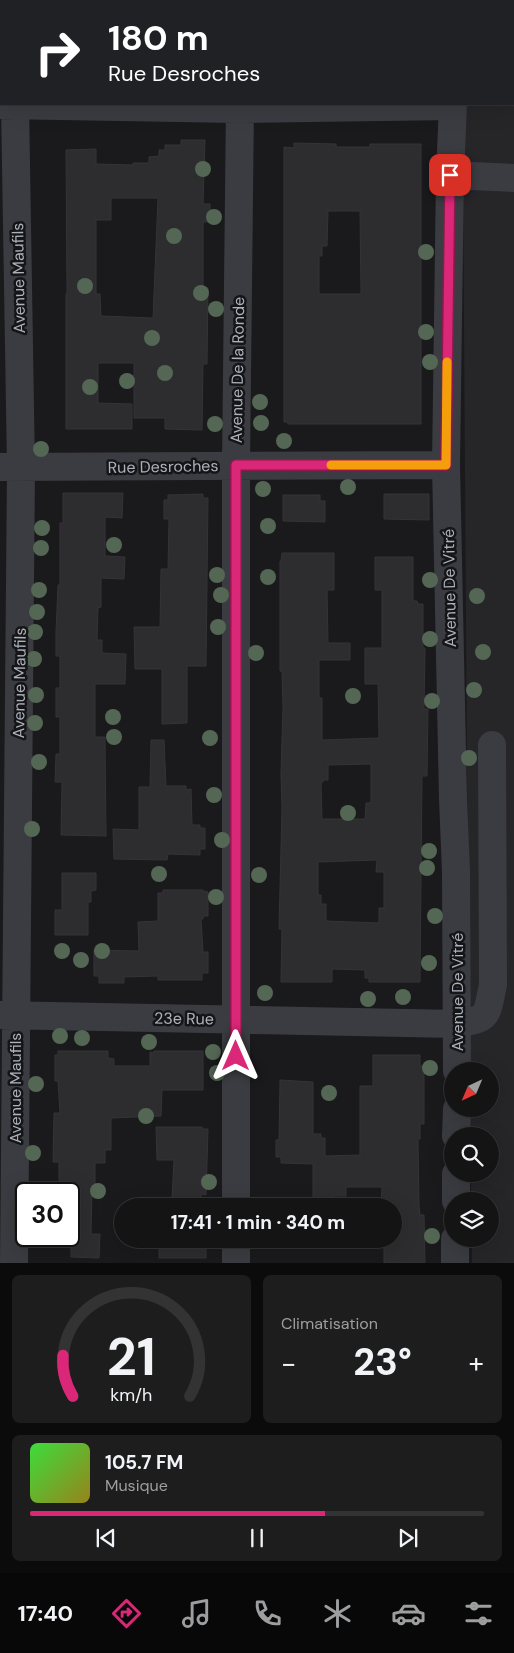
<!DOCTYPE html>
<html lang="fr">
<head>
<meta charset="utf-8">
<style>
	:root { --surface:#141415; --page:#1d1d1e; --text:#f1f3f6; --muted:#9d9ea0; --line:#333334; --accent:#db2777 }
	body { margin:0; font-family:"DM Sans",sans-serif; background:var(--page); color:var(--text); height:100vh; display:flex; flex-direction:column; font-size:19px; white-space:nowrap }
	* { box-sizing:border-box; margin:0 }
	p { font-size:16px; color:var(--muted) }
	.icon { flex:none; width:28px; height:28px; fill:none; stroke:currentColor; stroke-width:2; stroke-linecap:round; stroke-linejoin:round }
	.map { position:relative; height:1263px; overflow:hidden }
	.drawer { display:flex; flex-direction:column; gap:12px; padding:12px; background:#0b0b0c; flex:1 }
	.drawer>* { flex:none }
	.top-card { position:absolute; left:0px; top:0px; width:515px; height:105px; box-shadow:0 5px 20px #0002,0 0 0 1px var(--line); background:#202124; color:#fff; overflow:hidden }
	.needle { width:32px; rotate:224deg }
	.tools { position:absolute; left:444px; top:1062px; display:grid; gap:10px }
	.tools a { display:grid; place-items:center; width:55px; height:55px; border-radius:50%; background:var(--surface); box-shadow:0 5px 20px #0002,0 0 0 1px var(--line); font-size:25px }
	.speed { position:absolute; left:15px; top:1182px; display:flex; gap:10px; font-size:25px; font-weight:700; text-align:center }
	.speed>* { display:grid; place-content:center; width:65px; height:65px; border-radius:50%; background:var(--surface); box-shadow:0 5px 20px #0002,0 0 0 1px var(--line); line-height:1 }
	.speed .limit { border:2px solid #111; border-radius:8px; background:#fff; color:#111 }
	.pin { position:absolute; display:grid; place-items:center; width:42px; height:42px; color:#fff; margin:-21px; border-radius:10px; box-shadow:0 2px 8px #0006 }
	.me { position:absolute; width:55px; margin:-28px; rotate:0deg; stroke-linejoin:round; filter:drop-shadow(0 0 4px #0008) }
	.turn { display:flex; align-items:center; gap:18px; height:105px; padding:0 25px; font-size:22px }
	.turn .icon { width:65px; height:65px; stroke-width:2.5 }
	.turn b { display:block; font-size:35px; line-height:42px }
	.big { font-size:38px; font-weight:700; line-height:1.1 }
	.drawer .widget { flex:1; display:flex; flex-direction:column; justify-content:center; gap:8px; min-width:0; padding:0 18px; border-radius:8px; background:var(--page) }
	.drawer .dial { align-items:center; gap:0 }
	.dial svg { height:130px; overflow:visible; fill:none; stroke:var(--line); stroke-width:7; stroke-linecap:round; text-anchor:middle }
	.dial text { fill:var(--text); stroke:none }
	.song { display:flex; align-items:center; gap:15px }
	.cover { width:60px; height:60px; border-radius:8px; background:linear-gradient(135deg,hsl(120 70% 55%),hsl(50 70% 35%)) }
	.played { height:5px; border-radius:2px; background:linear-gradient(90deg,var(--accent) 65%,var(--line) 65%) }
	.keys { display:flex; justify-content:space-around; direction:ltr }
	.heat { display:flex; justify-content:space-between; align-items:center; font-size:28px; direction:ltr }
	.drawer .tiles { flex:1; display:grid; gap:12px; grid-template-columns:1fr 1fr }
	.widget:last-child { grid-column:span 2 }
	.trip { position:absolute; left:114px; top:1198px; width:288px; height:50px; border-radius:25px; background:var(--surface); box-shadow:0 5px 20px #0002,0 0 0 1px var(--line); font-weight:700; line-height:50px; text-align:center }
	.dock { display:flex; height:80px; justify-content:space-around; align-items:center; background:#080808; color:var(--muted) }
	.dock .icon { width:35px; height:35px }
	.dock .active { color:var(--accent) }
	.dock b { font-size:22px; color:var(--text) }
	.map>svg:first-child { display:block }
	.built { fill:#262629 }
	.building { fill:#2d2d30; stroke:#343438; fill-rule:evenodd }
	.lines { fill:none; stroke-linecap:round; stroke-linejoin:round }
	.minor { stroke:#3b3c41; stroke-width:28 }
	.tree { fill:#546755 }
	.route-casing { stroke:#8e194d; stroke-width:12 }
	.route { stroke:#db2777; stroke-width:9 }
	.slow { stroke:#f59e0b; stroke-width:9 }
	.labels { text-anchor:middle; stroke-width:5; stroke-linejoin:round; paint-order:stroke }
	.street-label { font-size:16px; fill:#acb2bc; stroke:#151517 }
</style>
</head>
<body>
<div class="map">
<svg width="514" height="1263" viewBox="0 0 514 1263">
	<rect width="100%" height="100%" fill="#1a1a1c"/>
	<!-- built -->
	<path class="built" d="M452,0h62v1263h-42v-24h18v-38h-19v-27h19v-38h-20l-1,-27h21v-38h-21l-6,-896 -10,-71h61v-103h-62z"/>
	<!-- building -->
	<path class="building" d="M181,140h24l-2,64h7v18h-7v66h5l-1,76h-4l-1,66 -37,-1v-11h-31v-55h-36v40l34,1v25h-66v-135h1l-1,-144 30,-1v15l37,1v-2h16v-6l10,-1v-6h6v-5h16zM111,198h47l-5,120 -52,-2 -1,-22h-4v-74h15z
		M294,143l42,1v3h34v-3h51v280h-133v-2h-4v-275l10,1zM328,211h32l1,83h-42v-38h3v-10h5z
		M63,493h60l-1,25 -17,-1v39l20,1 -1,22 -23,-1v29l-3,1 -1,32h5v13l24,1 -1,30h-30v53h10l1,99 -45,-1 1,-53h-7l1,-28h4v-37h-4v-29h4v-32h-4v-24l2,-47h2v-62h3z
		M203,494v4h5l-2,168h-19v57l-25,1v-55h-27l-1,-42h26l1,-58h7l1,-50h-5v-19h4v-5z
		M384,494h45v26l-45,-1z
		M283,495h37v6h5v21l-42,-1z
		M282,553h52v37h-7l1,53h22v17h-31v38h3v42l57,-2 -1,-54h-13v-36h17v-58h-7v-33h38v44h4l1,3h5v44h2l-1,61h4l-1,67h-5l-2,206h-51v-4h-4v-8l-33,-1v13h-51l1,-53h-3l3,-121 -1,-34 2,-68 -1,-35h-2v-110h1zM371,764v39h-5l-1,16h-43l-1,-37h2v-2h5v-15zM377,860l-1,12h8v36h-5v15l-53,-2v-17h-5v-9h-3v-33z
		M151,740h13l2,46h20v4l5,-1 1,36h8v3h5v21h-5v6l-32,-1 -1,6 -53,-1 -1,-30 26,1v-43h11z
		M62,873h34v17l-5,1v11h-3v33h-33v-25h7z
		M163,890h40v1l5,1v24h-5v3h-2l2,33h5v21h-6v7h-44v-4l-34,1v6h-25v-7h-5v-26l45,1 -1,-29 20,-1v-28h5z
		M58,1051h50v7l6,1v7h36v-14l4,1v-2h49v39h-41l-1,26 -50,2v32h-6v13h-10v31h-3l-1,40h9l-1,24 -28,-1v-13h-2v-50h-10v-32h-6l1,-49h6l-2,-32h-3v-26h3z
		M373,1055h47v11h4v58h-4v15h-2l1,67 1,9h4l1,48h-41v-24h8v-33h-11l1,-19h-36v9h-14v7h-19v-39l-32,-1v-6h-5v-17h3l1,-60 33,2v52h8v4h4v18l35,-1v-69h13z
		M156,1127h46v2h6l-2,66 -5,-1v5l-29,-1 2,-38h-17z
		M159,1239h47v19h-47z"/>
	<g class="lines">
		<!-- minor -->
		<path class="minor" d="M240,0v1
			M452,0v1
			M15,1v-1
			M453,104l-3,71 -4,290 7,334 3,73 1,199
			M0,105l240,4 213,-3
			M450,175l64,3
			M0,467l446,-2
			M0,1015l457,9c33,-6 29,-7 36,-39l-1,-240
			M456,1136l1,-27
			M456,1201v-27
			M236,1206v-741l4,-361
			M14,1263l7,-795 -6,-364
			M236,1263v-24
			M455,1263v-24"/>
	</g>
	<!-- trees -->
	<g class="tree">
		<circle cx="203" cy="169" r="8"/>
		<circle cx="214" cy="217" r="8"/>
		<circle cx="174" cy="236" r="8"/>
		<circle cx="426" cy="252" r="8"/>
		<circle cx="85" cy="286" r="8"/>
		<circle cx="201" cy="293" r="8"/>
		<circle cx="216" cy="309" r="8"/>
		<circle cx="426" cy="332" r="8"/>
		<circle cx="152" cy="338" r="8"/>
		<circle cx="430" cy="362" r="8"/>
		<circle cx="165" cy="373" r="8"/>
		<circle cx="127" cy="381" r="8"/>
		<circle cx="90" cy="387" r="8"/>
		<circle cx="260" cy="402" r="8"/>
		<circle cx="261" cy="423" r="8"/>
		<circle cx="215" cy="424" r="8"/>
		<circle cx="284" cy="441" r="8"/>
		<circle cx="41" cy="449" r="8"/>
		<circle cx="348" cy="487" r="8"/>
		<circle cx="263" cy="489" r="8"/>
		<circle cx="268" cy="526" r="8"/>
		<circle cx="42" cy="528" r="8"/>
		<circle cx="114" cy="545" r="8"/>
		<circle cx="41" cy="548" r="8"/>
		<circle cx="217" cy="575" r="8"/>
		<circle cx="268" cy="577" r="8"/>
		<circle cx="430" cy="580" r="8"/>
		<circle cx="39" cy="590" r="8"/>
		<circle cx="221" cy="595" r="8"/>
		<circle cx="477" cy="596" r="8"/>
		<circle cx="37" cy="612" r="8"/>
		<circle cx="218" cy="627" r="8"/>
		<circle cx="35" cy="632" r="8"/>
		<circle cx="430" cy="639" r="8"/>
		<circle cx="483" cy="652" r="8"/>
		<circle cx="256" cy="653" r="8"/>
		<circle cx="34" cy="659" r="8"/>
		<circle cx="474" cy="690" r="8"/>
		<circle cx="36" cy="695" r="8"/>
		<circle cx="353" cy="696" r="8"/>
		<circle cx="432" cy="701" r="8"/>
		<circle cx="113" cy="717" r="8"/>
		<circle cx="35" cy="723" r="8"/>
		<circle cx="114" cy="737" r="8"/>
		<circle cx="210" cy="738" r="8"/>
		<circle cx="469" cy="758" r="8"/>
		<circle cx="39" cy="762" r="8"/>
		<circle cx="214" cy="795" r="8"/>
		<circle cx="348" cy="813" r="8"/>
		<circle cx="32" cy="829" r="8"/>
		<circle cx="222" cy="840" r="8"/>
		<circle cx="429" cy="851" r="8"/>
		<circle cx="427" cy="868" r="8"/>
		<circle cx="159" cy="874" r="8"/>
		<circle cx="259" cy="875" r="8"/>
		<circle cx="216" cy="897" r="8"/>
		<circle cx="435" cy="916" r="8"/>
		<circle cx="62" cy="951" r="8"/>
		<circle cx="102" cy="951" r="8"/>
		<circle cx="81" cy="960" r="8"/>
		<circle cx="429" cy="963" r="8"/>
		<circle cx="265" cy="993" r="8"/>
		<circle cx="403" cy="997" r="8"/>
		<circle cx="368" cy="999" r="8"/>
		<circle cx="60" cy="1036" r="8"/>
		<circle cx="82" cy="1038" r="8"/>
		<circle cx="149" cy="1042" r="8"/>
		<circle cx="213" cy="1052" r="8"/>
		<circle cx="430" cy="1068" r="8"/>
		<circle cx="217" cy="1073" r="8"/>
		<circle cx="36" cy="1084" r="8"/>
		<circle cx="329" cy="1093" r="8"/>
		<circle cx="146" cy="1116" r="8"/>
		<circle cx="33" cy="1153" r="8"/>
		<circle cx="209" cy="1182" r="8"/>
		<circle cx="98" cy="1191" r="8"/>
		<circle cx="432" cy="1236" r="8"/>
	</g>
	<g class="lines">
		<!-- route casing -->
		<g class="route-casing">
			<path id="route" d="M236,1056v-591h210l4,-290"/>
		</g>
		<!-- route -->
		<use href="#route" class="route"/>
		<!-- slow -->
		<path class="slow" d="M331,465h115l1,-103"/>
	</g>
	<g class="labels">
		<!-- street labels -->
		<g class="street-label">
			<text transform="translate(18 278) rotate(-91)" y="6">Avenue Maufils</text>
			<text transform="translate(237 370) rotate(-89)" y="6">Avenue De la Ronde</text>
			<text transform="translate(163 466) rotate(-1)" y="6">Rue Desroches</text>
			<text transform="translate(449 588) rotate(-91)" y="6">Avenue De Vitré</text>
			<text transform="translate(19 683) rotate(-89)" y="6">Avenue Maufils</text>
			<text transform="translate(457 992) rotate(-90)" y="6">Avenue De Vitré</text>
			<text transform="translate(184 1018) rotate(1)" y="6">23e Rue</text>
			<text transform="translate(15 1088) rotate(-90)" y="6">Avenue Maufils</text>
		</g>
	</g>
</svg>
<div class="tools">
<a><svg class="needle" viewBox="-14 -14 28 28"><path d="M0-13l5 13h-10z" fill="#e53935"/><path d="M0 13l5-13h-10z" fill="#9d9ea0"/></svg></a>
<a><svg class="icon" aria-label="search" viewBox="0 0 24 24"><circle cx="10" cy="10" r="6"/><path d="M15 15l6 6"/></svg></a>
<a><svg class="icon" aria-label="layers" viewBox="0 0 24 24"><path d="M12 4l9 5-9 5-9-5zM3 14l9 5 9-5"/></svg></a>
</div>
<div class="speed"><div class="limit">30</div></div>
<div class="pin" style="left:450px;top:175px;background:#d93025"><svg class="icon" aria-label="arrive" viewBox="0 0 24 24"><path d="M6 21V4h12l-3 4 3 4H6"/></svg></div>
<svg class="me" style="left:236px;top:1056px" viewBox="-20 -20 40 40"><path d="M0-17L14 15 0 8-14 15z" fill="#db2777" stroke="#fff" stroke-width="4"/></svg>
<div class="trip">17:41 · 1 min · 340 m</div>
<div class="top-card">
<div class="turn"><svg class="icon" aria-label="right" viewBox="0 0 24 24"><path d="M7 20v-9h11M14 6l5 5-5 5"/></svg><div><b>180 m</b>Rue Desroches</div></div>
</div>
</div>
<section class="drawer">
<div class="tiles">
<div class="widget dial"><svg viewBox="0 0 100 80">
<path d="M14 69A42 42 0 1 1 86 69"/>
<path d="M14 69A42 42 0 0 1 8 44" stroke="#db2777"/>
<text x="50" y="56" font-size="32" font-weight="700">21</text>
<text x="50" y="72" font-size="11">km/h</text>
</svg></div>
<div class="widget"><p>Climatisation</p>
<div class="heat"><a>−</a><b class="big">23°</b><a>+</a></div>
</div>
<div class="widget">
<div class="song"><i class="cover"></i><div><b>105.7 FM</b><p>Musique</p></div></div>
<div class="played"></div>
<div class="keys"><svg class="icon" aria-label="previous" viewBox="0 0 24 24"><path d="M18 5L8 12l10 7zM5 5v14"/></svg><svg class="icon" aria-label="pause" viewBox="0 0 24 24"><path d="M8 5v14M16 5v14"/></svg><svg class="icon" aria-label="next" viewBox="0 0 24 24"><path d="M6 5l10 7-10 7zM19 5v14"/></svg></div>
</div>
</div>
</section>
<nav class="dock">
<b>17:40</b>
<svg class="icon active" aria-label="directions" viewBox="0 0 24 24"><path d="M12 3l9 9-9 9-9-9zM9 14v-3h6M13 9l2 2-2 2"/></svg>
<svg class="icon" aria-label="music" viewBox="0 0 24 24"><path d="M9 18V5l10-2v13"/><circle cx="6" cy="18" r="3"/><circle cx="16" cy="16" r="3"/></svg>
<svg class="icon" aria-label="phone" viewBox="0 0 24 24"><path d="M5 4h4l2 5-3 2q2 4 5 5l2-3 5 2v4C11 20 4 13 5 4z"/></svg>
<svg class="icon" aria-label="climate" viewBox="0 0 24 24"><path d="M12 3v18M4 7l16 10M4 17L20 7"/></svg>
<svg class="icon" aria-label="car" viewBox="0 0 24 24"><path d="M5 17H2v-5l4-1 3-4h7l3 4 3 1v5h-3M9 17h6M6 11h13"/><circle cx="7" cy="17" r="2"/><circle cx="17" cy="17" r="2"/></svg>
<svg class="icon" aria-label="filters" viewBox="0 0 24 24"><path d="M4 7h16M4 17h16"/><circle cx="9" cy="7" r="2"/><circle cx="15" cy="17" r="2"/></svg>
</nav>
</body>
</html>
